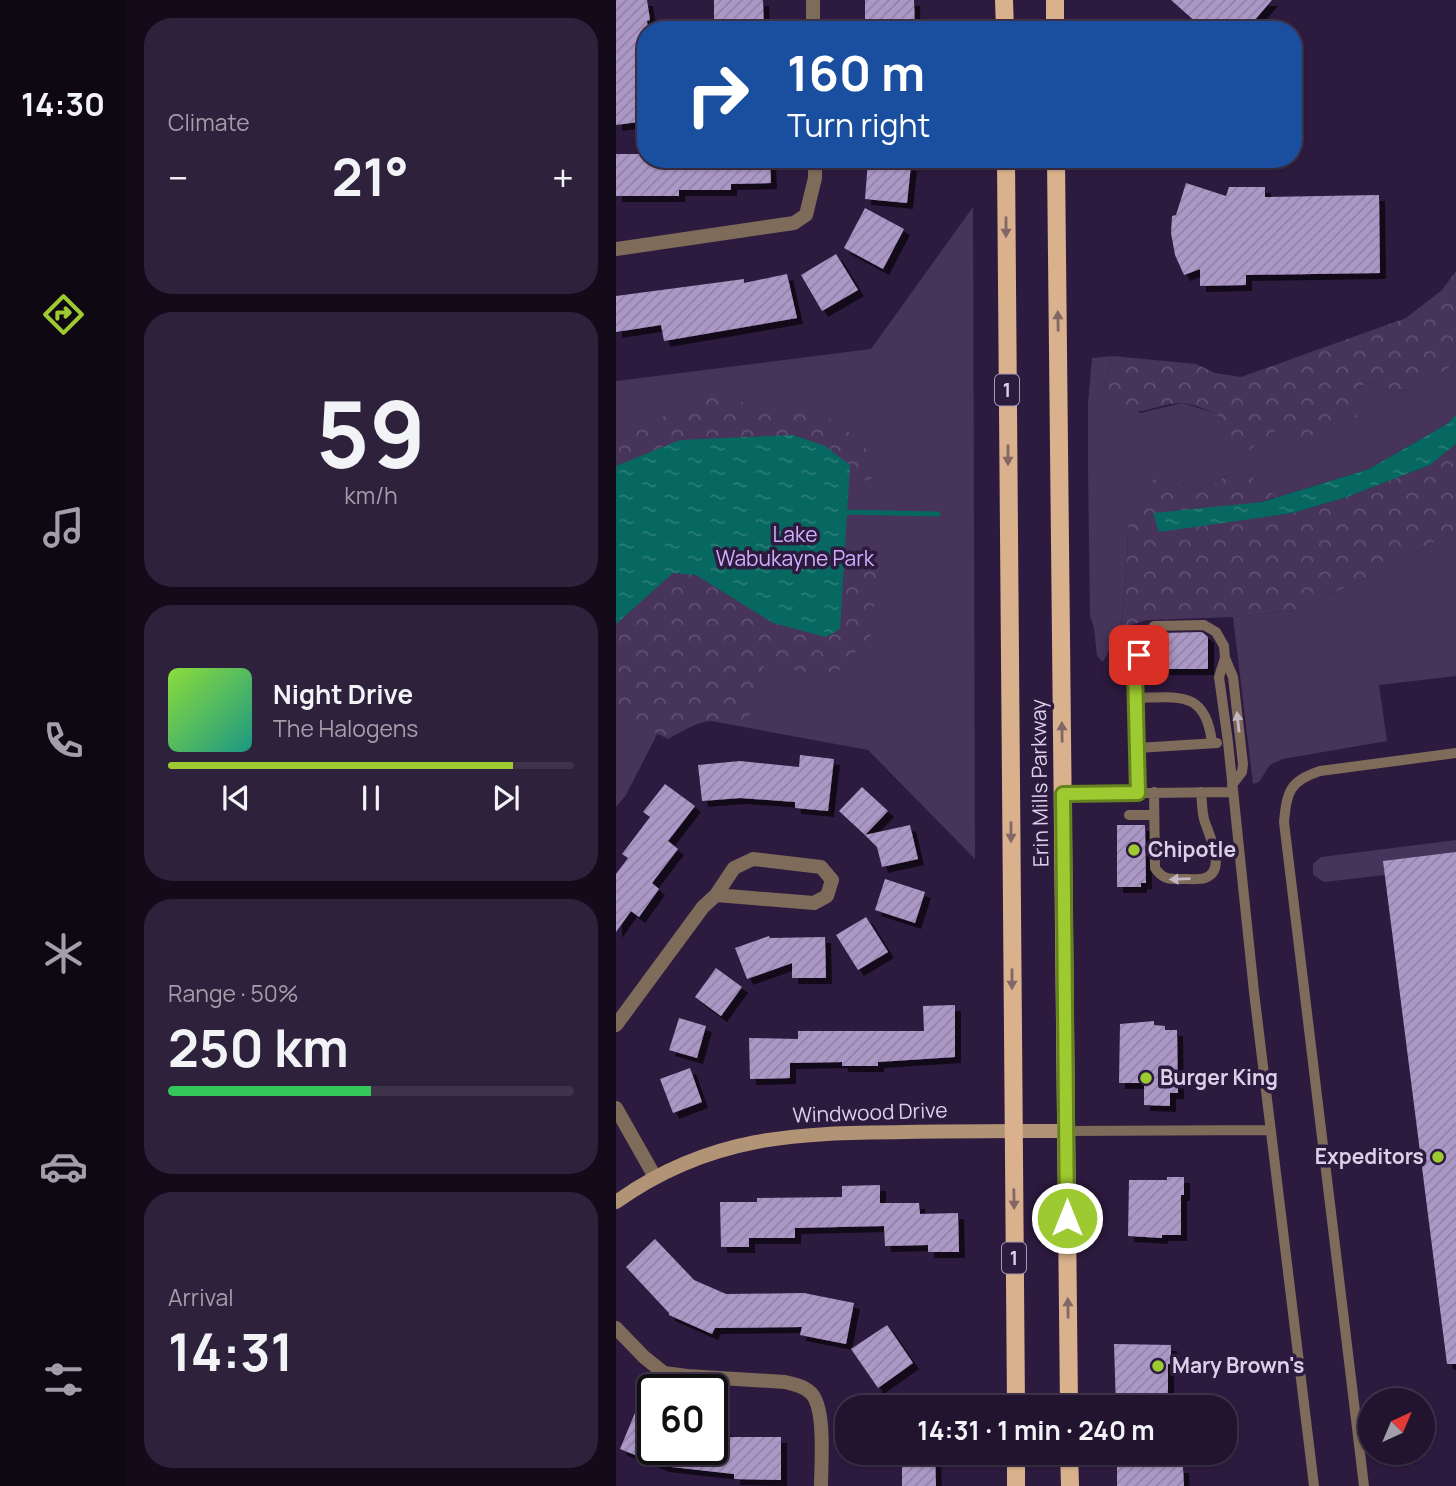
<!DOCTYPE html>
<html lang="en">
<head>
<meta charset="utf-8">
<style>
	:root { --surface:#22142f; --page:#2e213b; --text:#f1f3f6; --muted:#a29eaa; --line:#3f334b; --accent:#9dca30 }
	body { margin:0; font-family:Manrope,sans-serif; background:var(--page); color:var(--text); height:100vh; display:flex; flex-direction:column; font-size:26px; white-space:nowrap }
	* { box-sizing:border-box; margin:0 }
	p { font-size:23px; color:var(--muted) }
	.icon { flex:none; width:38px; height:38px; fill:none; stroke:currentColor; stroke-width:2; stroke-linecap:round; stroke-linejoin:round }
	.map { position:relative; flex:1; overflow:hidden }
	.side { display:flex; flex-direction:column; gap:18px; padding:18px; background:#130b1a; width:490px }
	.side>* { flex:none }
	.hud { position:absolute; left:21px; top:21px; width:665px; height:147px; border-radius:28px; box-shadow:0 2px 5px #0004,0 0 0 2px var(--line); background:#1a4fa0; color:#fff; overflow:hidden }
	.needle { width:46px; rotate:44deg }
	.fabs { position:absolute; left:742px; top:1388px; display:grid; gap:14px }
	.fabs a { display:grid; place-items:center; width:77px; height:77px; border-radius:50%; background:var(--surface); box-shadow:0 2px 5px #0004,0 0 0 2px var(--line); font-size:35px }
	.speed { position:absolute; left:21px; top:1374px; display:flex; gap:14px; font-size:35px; font-weight:700; text-align:center }
	.speed>* { display:grid; place-content:center; width:91px; height:91px; border-radius:50%; background:var(--surface); box-shadow:0 2px 5px #0004,0 0 0 2px var(--line); line-height:1 }
	.speed .limit { border:4px solid #111; border-radius:10px; background:#fff; color:#111 }
	.pin { position:absolute; display:grid; place-items:center; width:60px; height:60px; color:#fff; margin:-30px; border-radius:14px; box-shadow:0 4px 10px #0006 }
	.me { position:absolute; width:77px; margin:-38px; rotate:0deg; stroke-linejoin:round; filter:drop-shadow(0 0 5px #0008) }
	.turn { display:flex; align-items:center; gap:24px; height:147px; padding:0 35px; font-size:32px }
	.turn .icon { width:91px; height:91px; stroke-width:2.5 }
	.turn b { display:block; font-size:49px; line-height:60px }
	.big { font-size:52px; font-weight:700; line-height:1.1 }
	.side .widget { flex:1; display:flex; flex-direction:column; justify-content:center; gap:10px; min-width:0; padding:0 24px; border-radius:28px; background:var(--page) }
	.side .dial { align-items:center; gap:0 }
	.dial b { font-size:91px; line-height:1 }
	.song { display:flex; align-items:center; gap:21px }
	.cover { width:84px; height:84px; border-radius:10px; background:linear-gradient(135deg,hsl(90 70% 55%),hsl(170 70% 35%)) }
	.played { height:7px; border-radius:4px; background:linear-gradient(90deg,var(--accent) 85%,var(--line) 85%) }
	.keys { display:flex; justify-content:space-around; direction:ltr }
	.heat { display:flex; justify-content:space-between; align-items:center; font-size:38px; direction:ltr }
	.charge { height:10px; border-radius:5px; background:linear-gradient(90deg,#34c759 50%,var(--line) 0) }
	.trip { position:absolute; left:219px; top:1395px; width:402px; height:70px; border-radius:28px; background:var(--surface); box-shadow:0 2px 5px #0004,0 0 0 2px var(--line); font-weight:700; line-height:70px; text-align:center }
	main { display:flex; flex:1; min-height:0 }
	.tab-bar { display:flex; flex-direction:column; width:126px; justify-content:space-around; align-items:center; background:#0e0813; color:var(--muted) }
	.tab-bar .icon { width:49px; height:49px }
	.tab-bar .selected { color:var(--accent) }
	.tab-bar b { font-size:32px; color:var(--text) }
	.map>svg:first-child { display:block }
	.green { fill:#46345b }
	.forest { fill:url(#forest-crowns) }
	.water { fill:url(#water-ripples) }
	.lines { fill:none; stroke-linecap:round; stroke-linejoin:round }
	.stream { stroke:#066860; stroke-width:5 }
	.building { fill:url(#building-hatch); filter:url(#shadow) }
	.lane { stroke:#7e6b59; stroke-width:10 }
	.street { stroke:#7e6b59; stroke-width:14 }
	.secondary { stroke:#b19376; stroke-width:14 }
	.primary { stroke:#d9b18c; stroke-width:18 }
	.oneway { fill:#836666 }
	.oneway2 { fill:#c4b7c4 }
	.route-casing { stroke:#66831f; stroke-width:18 }
	.route { stroke:#9dca30; stroke-width:12 }
	.poi-dot { fill:#9dca30; stroke:#2d1a3f; stroke-width:2.5 }
	.labels { text-anchor:middle; stroke-width:7; stroke-linejoin:round; paint-order:stroke }
	.shield { fill:#2d1a3f; stroke:#a799b5; stroke-width:2 }
	.shield-label { font-size:19px; font-weight:bold; fill:#dbd0e8 }
	.park-label { font-size:21px; fill:#d1aefa; stroke:#2d1a3f }
	.street-label { font-size:21px; fill:#dbd0e8; stroke:#2d1a3f }
	.poi-label { font-size:21px; font-weight:bold; fill:#dbd0e8; stroke:#2d1a3f; text-anchor:start }
</style>
</head>
<body>
<main>
<nav class="tab-bar">
<b>14:30</b>
<svg class="icon selected" aria-label="directions" viewBox="0 0 24 24"><path d="M12 3l9 9-9 9-9-9zM9 14v-3h6M13 9l2 2-2 2"/></svg>
<svg class="icon" aria-label="music" viewBox="0 0 24 24"><path d="M9 18V5l10-2v13"/><circle cx="6" cy="18" r="3"/><circle cx="16" cy="16" r="3"/></svg>
<svg class="icon" aria-label="phone" viewBox="0 0 24 24"><path d="M5 4h4l2 5-3 2q2 4 5 5l2-3 5 2v4C11 20 4 13 5 4z"/></svg>
<svg class="icon" aria-label="climate" viewBox="0 0 24 24"><path d="M12 3v18M4 7l16 10M4 17L20 7"/></svg>
<svg class="icon" aria-label="car" viewBox="0 0 24 24"><path d="M5 17H2v-5l4-1 3-4h7l3 4 3 1v5h-3M9 17h6M6 11h13"/><circle cx="7" cy="17" r="2"/><circle cx="17" cy="17" r="2"/></svg>
<svg class="icon" aria-label="filters" viewBox="0 0 24 24"><path d="M4 7h16M4 17h16"/><circle cx="9" cy="7" r="2"/><circle cx="15" cy="17" r="2"/></svg>
</nav>
<section class="side">
<div class="widget"><p>Climate</p>
<div class="heat"><a>−</a><b class="big">21°</b><a>+</a></div>
</div>
<div class="widget dial"><b>59</b><p>km/h</p></div>
<div class="widget">
<div class="song"><i class="cover"></i><div><b>Night Drive</b><p>The Halogens</p></div></div>
<div class="played"></div>
<div class="keys"><svg class="icon" aria-label="previous" viewBox="0 0 24 24"><path d="M18 5L8 12l10 7zM5 5v14"/></svg><svg class="icon" aria-label="pause" viewBox="0 0 24 24"><path d="M8 5v14M16 5v14"/></svg><svg class="icon" aria-label="next" viewBox="0 0 24 24"><path d="M6 5l10 7-10 7zM19 5v14"/></svg></div>
</div>
<div class="widget"><p>Range · 50%</p><b class="big">250 km</b><div class="charge"></div></div>
<div class="widget"><p>Arrival</p><b class="big">14:31</b></div>
</section>
<div class="map">
<svg width="840" height="1486" viewBox="0 0 840 1486">
	<defs>
		<pattern id="forest-crowns" width="20" height="18" patternUnits="userSpaceOnUse" patternTransform="scale(1.75)"><rect width="20" height="18" fill="#46345b"/><path d="M2 6a3 3 0 1 1 6 0M12 15a3 3 0 1 1 6 0" fill="none" stroke="#605073"/></pattern>
		<pattern id="water-ripples" width="26" height="14" patternUnits="userSpaceOnUse" patternTransform="scale(1.75)"><rect width="26" height="14" fill="#066860"/><path d="M2 4q2-2 4 0t4 0M15 11q2-2 4 0t4 0" fill="none" stroke="#2a7d77"/></pattern>
		<pattern id="building-hatch" width="6" height="6" patternUnits="userSpaceOnUse" patternTransform="scale(1.75)"><rect width="6" height="6" fill="#ac98c6"/><path d="M-1 1l2-2M0 6l6-6M5 7l2-2" fill="none" stroke="#9282a6"/></pattern>
		<filter id="shadow"><feDropShadow dx="6" dy="6" stdDeviation="0" flood-color="#0009"/></filter>
	</defs>
	<rect width="100%" height="100%" fill="#2d1a3f"/>
	<!-- green -->
	<path class="green" d="M357,207l2,652 -107,-109 -200,-37 -42,82 -10,12v-426l255,-32z
		M496,356l-7,30 35,27 42,-10 36,11 14,28 44,-12 95,-49 21,10 22,-1 42,-27v52l-9,9 -78,45 -91,28 -37,-28 -44,22 -32,-16 -37,54 -1,34 -6,65 -18,34 -6,-6 -3,-28 -4,-12 -2,-150v-62l4,-46z
		M840,530v146l-77,9 8,56 -104,18 -13,6 -11,17 -6,2 -20,-167 60,-6 86,-39z
		M840,840v12l-71,23 -61,7 -11,-7v-11l8,-7z"/>
	<!-- forest -->
	<path class="forest" d="M840,271v92l-42,27 -22,1 -21,-10 -14,7v29l-57,23 -24,-10 -28,21 -16,-9 -15,-28c-10,-4 -25,-11 -37,-11 -36,2 -49,26 -75,-17l7,-30 84,8 19,9 26,4 165,-59 36,-28z
		M0,381h3l-2,52 31,-9 64,-32 15,-3c25,31 48,9 81,19 18,5 63,36 65,55 1,5 -1,12 -2,17l-23,2 2,-17 -25,-19 -145,-6 -64,26z
		M840,444v86l-77,42 -86,39 -60,6 -86,3 -26,8 6,-65 1,-34 15,-45 22,-9 32,16 44,-22 37,28 -119,34 134,-18 54,-16 83,-32z
		M230,555h32l-6,79 -35,38 -32,2 -40,-14 -6,27 -1,15 -13,20c-38,-4 -43,-2 -77,17l-47,-23 -5,11v-103l57,-51 23,2 77,48 67,5z"/>
	<!-- water -->
	<path class="water" d="M840,415v29l-26,21 -83,32 -54,16 -134,19 -6,-19 109,-11 107,-33 78,-45z
		M177,435l32,11 25,19 -10,164 -14,8 -53,-14 -77,-48 -23,-2 -57,51v-158l64,-26z"/>
	<g class="lines">
		<!-- stream -->
		<path class="stream" d="M225,512l97,2"/>
	</g>
	<!-- building -->
	<path class="building" d="M0,0h31l3,20 -3,1 1,9h-2v91l-30,4z
		M98,0h49l1,30h-50z
		M249,0h49l1,30h-50z
		M555,0h101l-26,30h-41z
		M0,154h30v5h124l1,24 -40,1v6h-52v6h-63z
		M252,161l43,4 -4,38 -42,-4z
		M570,183l40,13 3,-9h36v10l114,-2 1,78 -134,2v10l-46,1v-17l-16,6 -9,-20 -4,-22 1,-17 4,-1z
		M249,208l39,21 -21,40 -39,-21z
		M220,254l22,36 -36,21 -21,-36z
		M171,274l10,44 -133,23 -3,-16 -45,7v-36l128,-17v4z
		M586,632l6,5v32h-48v-36z
		M184,755l34,4 -6,52 -33,-3v-6l-55,-4 -38,3 -4,-36 42,-4 59,6z
		M49,784l30,22 -27,35 10,8 -26,34 7,6 -20,28 -8,-6 -15,21v-58l12,-16 -6,-4 28,-37 -7,-5z
		M246,787l26,24 -23,24 -26,-24z
		M294,825l8,34 -36,8 -5,-20 -12,-12z
		M501,825h28l1,58h-5v4h-24z
		M840,852v512h-9l-64,-503z
		M269,879l40,13 -10,31 -40,-13z
		M250,917l22,35 -30,18 -22,-35z
		M153,936l1,2 55,-1 1,41h-34v-15l-45,16 -12,-31z
		M100,968l26,19 -21,29 -26,-19z
		M339,1005v52l-77,5v4h-36v-4l-52,1v15l-40,1 -1,-41 49,1v-8h126l-1,-25z
		M63,1018l27,8 -9,32 -28,-8z
		M538,1021v4l11,1v4h12l1,63h-8v13l-26,-1v-22h-25l1,-59z
		M74,1068l12,34 -29,11 -13,-34z
		M551,1177h17v18h-3v40h-19v3l-34,-2 1,-56h38z
		M264,1185v18h39l1,11 38,-1 1,39h-31v-7l-43,1 -1,-20 -89,2v10h-46v9h-28l-1,-45h37v-4l85,-1v-11z
		M39,1239l39,41 32,14 78,-1 50,10 -8,41 -46,-9 2,-8 -87,1 -3,6 -43,-19v-2l-43,-46z
		M271,1325l26,38 -35,25 -27,-39z
		M498,1344l57,1v19h-3v43h-52z
		M21,1408l16,6v35h59v-21l15,2v7h54v43l-47,-1v-5l-71,-8 -43,-17z
		M286,1452h33l1,34h-34z
		M501,1452h52v15h14l1,19h-67z"/>
	<g class="lines">
		<!-- lane -->
		<path class="lane" d="M609,658l8,19 10,87 -1,8 -10,13
			M520,698c43,-1 70,-8 76,45
			M521,748l80,-5
			M538,792l1,76c8,12 15,11 28,11 7,0 16,1 22,-1 23,-8 3,-44 -1,-59 -2,-8 -2,-18 -3,-27
			M522,793l-3,-123 8,-30 11,-14 50,-1 12,7 8,14 1,12 -6,19 9,65 26,250 60,494
			M447,794l170,-2
			M513,815h25
			M450,1131l205,-1
			M748,1486l-80,-664c3,-30 5,-41 36,-51l136,-18"/>
		<!-- street -->
		<path class="street" d="M197,0v30
			M0,249l178,-26 12,-8 9,-37v-19
			M0,1025l87,-118 13,-12 18,-27 19,-9 68,8 11,13 -5,16 -13,7 -98,-8
			M0,1108l39,69
			M0,1328l28,29 20,16 23,3 98,6c9,2 19,4 26,11 15,15 10,71 10,93"/>
		<!-- secondary -->
		<path class="secondary" d="M0,1202c94,-67 180,-69 290,-70 53,-1 107,-1 160,-1"/>
		<!-- primary -->
		<path class="primary" d="M388,0l1,30
			M439,0v30
			M390,159l10,1248
			M440,159l13,1248
			M400,1452v34
			M453,1452l1,34"/>
	</g>
	<!-- one-way arrows -->
	<defs><path id="oneway-solid" d="M-6-.8H1V-3.2L6.5 0L1 3.2V.8H-6Z" transform="scale(1.75)"/></defs>
	<g class="oneway">
		<use href="#oneway-solid" transform="translate(390 227) rotate(90)"/>
		<use href="#oneway-solid" transform="translate(442 321) rotate(-91)"/>
		<use href="#oneway-solid" transform="translate(392 455) rotate(90)"/>
		<use href="#oneway-solid" transform="translate(446 732) rotate(-91)"/>
		<use href="#oneway-solid" transform="translate(395 832) rotate(90)"/>
		<use href="#oneway-solid" transform="translate(396 979) rotate(90)"/>
		<use href="#oneway-solid" transform="translate(398 1199) rotate(89)"/>
		<use href="#oneway-solid" transform="translate(452 1308) rotate(-91)"/>
	</g>
	<g class="oneway2">
		<use href="#oneway-solid" transform="translate(622 722) rotate(-96)"/>
		<use href="#oneway-solid" transform="translate(564 879) rotate(178)"/>
	</g>
	<g class="lines">
		<!-- route casing -->
		<g class="route-casing">
			<path id="route" d="M451,1218l-4,-424 75,-1 -3,-123 4,-15"/>
		</g>
		<!-- route -->
		<use href="#route" class="route"/>
	</g>
	<!-- markers -->
	<g class="poi-dot">
		<circle cx="518" cy="850" r="7"/>
		<circle cx="530" cy="1078" r="7"/>
		<circle cx="822" cy="1157" r="7"/>
		<circle cx="542" cy="1366" r="7"/>
	</g>
	<g class="labels">
		<!-- shield labels -->
		<g class="shield">
			<rect x="379" y="374.5" width="24" height="31" rx="5"/>
			<rect x="386" y="1242.5" width="24" height="31" rx="5"/>
		</g>
		<g class="shield-label">
			<text x="391" y="397">1</text>
			<text x="398" y="1265">1</text>
		</g>
		<!-- park labels -->
		<g class="park-label">
			<text x="179" y="542">Lake<tspan x="179" dy="24">Wabukayne Park</tspan></text>
		</g>
		<!-- street labels -->
		<g class="street-label">
			<text transform="translate(424 783) rotate(-91)" y="7">Erin Mills Parkway</text>
			<text transform="translate(254 1113) rotate(-2)" y="7">Windwood Drive</text>
		</g>
		<!-- poi labels -->
		<g class="poi-label">
			<text x="532" y="857">Chipotle</text>
			<text x="544" y="1085">Burger King</text>
			<text x="808" y="1164" text-anchor="end">Expeditors</text>
			<text x="556" y="1373">Mary Brown's</text>
		</g>
	</g>
</svg>
<div class="fabs">
<a><svg class="needle" viewBox="-14 -14 28 28"><path d="M0-13l5 13h-10z" fill="#e53935"/><path d="M0 13l5-13h-10z" fill="#a29eaa"/></svg></a>
</div>
<div class="speed"><div class="limit">60</div></div>
<div class="pin" style="left:523px;top:655px;background:#d93025"><svg class="icon" aria-label="arrive" viewBox="0 0 24 24"><path d="M6 21V4h12l-3 4 3 4H6"/></svg></div>
<svg class="me" style="left:451px;top:1218px" viewBox="-20 -20 40 40"><circle r="17" fill="#9dca30" stroke="#fff" stroke-width="3"/><path d="M0-11L8 9 0 5-8 9z" fill="#fff"/></svg>
<div class="trip">14:31 · 1 min · 240 m</div>
<div class="hud">
<div class="turn"><svg class="icon" aria-label="right" viewBox="0 0 24 24"><path d="M7 20v-9h11M14 6l5 5-5 5"/></svg><div><b>160 m</b>Turn right</div></div>
</div>
</div>
</main>
</body>
</html>
